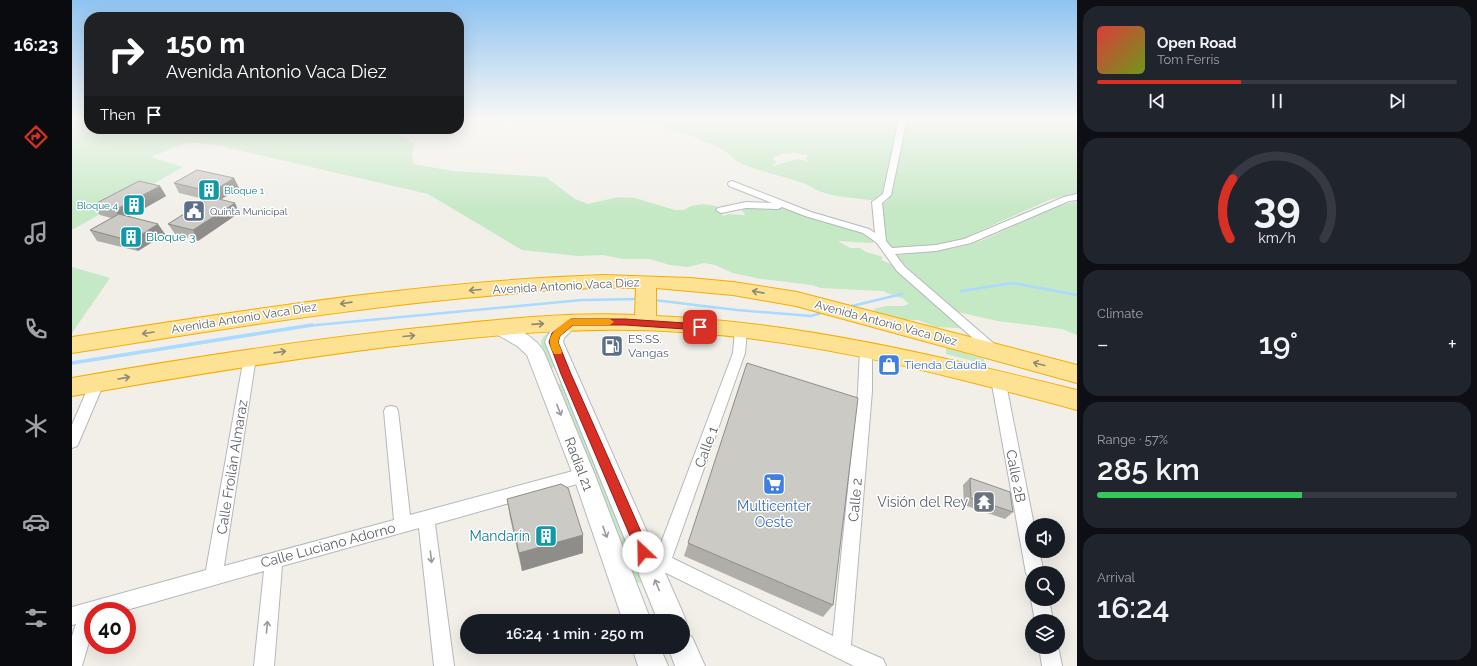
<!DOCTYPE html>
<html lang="en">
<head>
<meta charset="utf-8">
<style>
	:root { --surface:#171b24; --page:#20242c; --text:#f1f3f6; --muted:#9ea1a6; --line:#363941; --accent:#d93025 }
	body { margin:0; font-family:Raleway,sans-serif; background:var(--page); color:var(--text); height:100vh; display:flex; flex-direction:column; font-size:15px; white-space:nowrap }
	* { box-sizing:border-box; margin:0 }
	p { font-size:13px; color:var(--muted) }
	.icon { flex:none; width:22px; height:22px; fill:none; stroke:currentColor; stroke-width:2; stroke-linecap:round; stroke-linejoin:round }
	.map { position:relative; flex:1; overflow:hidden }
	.panel { display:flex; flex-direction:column; gap:6px; padding:6px; background:#0d0f14; width:400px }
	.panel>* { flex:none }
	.hud { position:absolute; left:12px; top:12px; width:380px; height:122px; border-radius:16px; box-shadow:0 4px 16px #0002; background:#202124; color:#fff; overflow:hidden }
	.fabs { position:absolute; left:953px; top:518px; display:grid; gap:8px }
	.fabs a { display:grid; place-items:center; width:40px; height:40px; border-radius:50%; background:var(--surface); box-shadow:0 4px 16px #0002; font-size:20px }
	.speed { position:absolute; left:12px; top:602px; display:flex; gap:8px; font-size:20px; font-weight:700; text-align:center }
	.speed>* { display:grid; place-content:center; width:52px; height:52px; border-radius:50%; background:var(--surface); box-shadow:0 4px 16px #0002; line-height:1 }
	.speed .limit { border:6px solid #d22; background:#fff; color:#111 }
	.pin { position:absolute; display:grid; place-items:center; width:34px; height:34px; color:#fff; margin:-17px; border-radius:8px; box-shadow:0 2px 6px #0006 }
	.me { position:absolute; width:44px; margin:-22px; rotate:336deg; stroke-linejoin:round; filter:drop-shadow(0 0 3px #0008) }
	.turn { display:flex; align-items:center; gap:14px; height:84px; padding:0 16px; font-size:18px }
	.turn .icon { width:52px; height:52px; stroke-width:2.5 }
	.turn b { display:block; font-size:28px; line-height:34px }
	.then { display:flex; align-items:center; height:38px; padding:0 16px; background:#0003; gap:8px; font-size:15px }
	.big { font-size:30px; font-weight:600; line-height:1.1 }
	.panel .tile { flex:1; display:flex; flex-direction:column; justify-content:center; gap:6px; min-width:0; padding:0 14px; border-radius:16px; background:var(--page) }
	.panel .dial { align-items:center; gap:0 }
	.dial svg { height:104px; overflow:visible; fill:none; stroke:var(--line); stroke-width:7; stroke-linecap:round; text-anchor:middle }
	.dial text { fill:var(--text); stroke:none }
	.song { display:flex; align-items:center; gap:12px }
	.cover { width:48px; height:48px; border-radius:6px; background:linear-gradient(135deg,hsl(0 70% 55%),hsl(80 70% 35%)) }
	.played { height:4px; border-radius:2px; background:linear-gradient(90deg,var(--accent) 40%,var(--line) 40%) }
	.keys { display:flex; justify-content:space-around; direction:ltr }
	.heat { display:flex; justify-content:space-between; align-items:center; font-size:22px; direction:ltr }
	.charge { height:6px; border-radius:3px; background:linear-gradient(90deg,#34c759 57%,var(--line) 0) }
	.trip { position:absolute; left:388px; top:614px; width:230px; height:40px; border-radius:20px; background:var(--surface); box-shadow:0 4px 16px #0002; font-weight:600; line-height:40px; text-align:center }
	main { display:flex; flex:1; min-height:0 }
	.dock { display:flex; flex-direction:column; width:72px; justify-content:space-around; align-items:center; background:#090b0e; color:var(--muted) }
	.dock .icon { width:28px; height:28px }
	.dock .on { color:var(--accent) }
	.dock b { font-size:18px; color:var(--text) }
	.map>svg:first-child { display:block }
	.green { fill:#c5e8c5; fill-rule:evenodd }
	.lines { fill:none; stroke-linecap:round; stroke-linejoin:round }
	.stream-far1 { stroke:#aadaff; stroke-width:2.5 }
	.stream { stroke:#aadaff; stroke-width:3.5 }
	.street-casing { stroke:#b5b8bc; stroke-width:2 }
	.secondary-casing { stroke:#b6babf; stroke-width:2 }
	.highway-casing { stroke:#f9ab00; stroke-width:2 }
	.street { fill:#fff; fill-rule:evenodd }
	.secondary { fill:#fff; fill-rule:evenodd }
	.highway { fill:#fde293; fill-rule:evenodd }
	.wall { fill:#afaea9 }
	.shaded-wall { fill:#8f8d8a }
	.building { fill:#cccac5; stroke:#8f8d8a }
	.oneway { stroke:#8e8975 }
	.oneway2 { stroke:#979a9d }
	.route { fill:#d93025; stroke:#8d1f18 }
	.slow { fill:#f59e0b }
	.labels { text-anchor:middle; stroke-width:3; stroke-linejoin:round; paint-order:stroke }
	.far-culture-label { font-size:10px; fill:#0d838f; stroke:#fff; text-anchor:start }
	.far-service-label { font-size:10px; fill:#4e5e75; stroke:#fff; text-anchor:start }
	.culture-label { font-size:12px; fill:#0d838f; stroke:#fff; text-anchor:start }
	.street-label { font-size:12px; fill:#5f6368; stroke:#fff }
	.service-label { font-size:12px; fill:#4e5e75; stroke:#fff; text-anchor:start }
	.shop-label { font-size:12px; fill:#366cbe; stroke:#fff; text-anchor:start }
	.near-street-label { font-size:14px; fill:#5f6368; stroke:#fff }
	.near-worship-label { font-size:14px; fill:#5b616d; stroke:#fff; text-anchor:end }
	.near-shop-label { font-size:14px; fill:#366cbe; stroke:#fff }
	.near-culture-label { font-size:14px; fill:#0d838f; stroke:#fff; text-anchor:end }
</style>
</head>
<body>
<main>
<nav class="dock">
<b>16:23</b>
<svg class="icon on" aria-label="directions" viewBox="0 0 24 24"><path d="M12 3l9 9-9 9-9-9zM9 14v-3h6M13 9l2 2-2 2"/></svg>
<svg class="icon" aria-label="music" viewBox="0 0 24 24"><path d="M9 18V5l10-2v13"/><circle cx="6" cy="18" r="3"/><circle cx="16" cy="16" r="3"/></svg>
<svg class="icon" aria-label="phone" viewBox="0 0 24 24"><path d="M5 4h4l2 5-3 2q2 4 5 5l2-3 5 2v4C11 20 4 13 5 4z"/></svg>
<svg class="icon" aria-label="climate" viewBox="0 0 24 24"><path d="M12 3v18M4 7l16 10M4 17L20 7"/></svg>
<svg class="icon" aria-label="car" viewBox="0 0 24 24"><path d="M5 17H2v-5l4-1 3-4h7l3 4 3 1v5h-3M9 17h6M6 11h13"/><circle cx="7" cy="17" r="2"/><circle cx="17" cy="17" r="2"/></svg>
<svg class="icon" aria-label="filters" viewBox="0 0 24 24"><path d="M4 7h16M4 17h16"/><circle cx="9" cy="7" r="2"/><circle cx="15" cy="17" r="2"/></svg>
</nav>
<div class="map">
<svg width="1005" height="666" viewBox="0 0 1005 666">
	<rect width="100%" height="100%" fill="#f1efe8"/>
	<!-- green -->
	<path class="green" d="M0,119h17v10h223c14,5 28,0 43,0 20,0 45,2 60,15l-3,11 1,9 40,7 93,6 29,22 13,5 30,-7 17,1 40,12h9l7,-4 12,-2 13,2 7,10 6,-2 15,1 1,-1 -3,-3 2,-4h41l78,26 14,8 -7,2 -32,-2 12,7h10l6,4 17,5 -2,3 15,6 42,39c5,10 21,19 31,26l-11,-3 -22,-1 -18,-7h-22l-20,-5 -2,-6 12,-3h17l6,-2 -7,-6 -6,-1 -13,-6 -62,-3 -9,-3 -51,-6 -28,-6 -18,-8 -11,-2 -16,4 -18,-2 -20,-6h-27l-20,-4 -25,1 -56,-6 -94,-56 -212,-49 -28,-3 -37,15 32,10 -111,63z
		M559,119h271l-17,75 -9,7c-16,-3 -34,-3 -51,-8 -8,-2 -14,-7 -22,-10 -19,-7 -49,-12 -66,-22 -4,-3 -7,-7 -12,-10 -29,-16 -62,-24 -94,-32zM722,153l14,2 -2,4 4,3 -13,-3 -23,7 -1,-2 4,-1 -5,-5 9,-4z
		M834,119h171v76l-18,2 -10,3 -74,33c-16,12 -69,20 -89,12l-5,-40 7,-5z
		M1005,201v134l-15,-6 -65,-8 -43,-10 -56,-52v-4c28,-3 59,-5 85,-15 31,-13 61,-31 94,-39z
		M0,267l38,11 -38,55z
		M483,329l1,36 -5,4c-9,-17 -19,-30 4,-40z
		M874,348l38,11v5l-38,-10z
		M487,384h4l82,196 -3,3 -9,-2 -76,-196z"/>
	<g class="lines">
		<!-- stream-far1 -->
		<path class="stream-far1" d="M889,291l52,-8 64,12
			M582,300l83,10 74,6 14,-4
			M776,307l54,-13
			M234,326l276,-26 56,-1"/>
		<!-- stream -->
		<path class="stream" d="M0,363l240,-38"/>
		<!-- street casing -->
		<g class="street-casing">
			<path id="street" d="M827,119h8l-16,76 -9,8 4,38 6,7 44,-3 28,-6 100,-42 13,-3v6l-8,1 -98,42 -35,8 -41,3 10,13 94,81 2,3 -2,3 -4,1 -4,-1 -94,-83 -20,-28 -14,-10 -58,-17 -23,-9 -4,2 -32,-1 -25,5 -5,-3 2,-2 28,-6 26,1 -43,-17 -1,-2 1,-2 3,-1 79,31 58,17 6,4 -3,-31 11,-8z
				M669,326l4,1 2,3 -2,23 -73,205 161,78 25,-245 2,-41 2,-3 4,-1 4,1 2,3v41l-21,254 32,14 3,7h-32l-214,-106 -2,-6 2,-6 6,-2 12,5 75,-198 2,-23 2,-3z
				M178,352l4,2 2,3 -32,209 170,-46 -10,-109 2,-4 5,-1 5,1 2,4 12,104 174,-47 5,2 3,5 -3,5 -5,2 -149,42 19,142h-20l-15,-138 -137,38 -8,100h-20l10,-95 -141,40h-30v17l-11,38h-10v-30l4,-12 -4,1v-18l134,-37 38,-213 2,-3z
				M926,374l5,2 2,3 29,146h-2v26h7l5,22h-12v7l-3,-1 -3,-6 -35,-194 2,-3z
				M25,378l5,1 2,4 -25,59 -2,4 -5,2v-23l18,-42 2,-4z
				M960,597v2h17l4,22h-18l-4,-22z
				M986,646l4,20h-20l-3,-19h19z"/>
		</g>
		<!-- secondary casing -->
		<g class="secondary-casing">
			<path id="secondary" d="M499,316l6,2 3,4 -16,16 -1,4 119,269 4,10 -3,7v-7h-25l-113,-279c4,-12 14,-23 26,-26z
				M425,321c17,5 39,16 47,31l51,123 56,146h-28l-50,-146 -46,-120 -10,-9 -26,-15 -3,-4 3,-4z
				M611,633l9,4 13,29h-30l-7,-19h15z
				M560,647h28l8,19h-30z"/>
		</g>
		<!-- highway casing -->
		<g class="highway-casing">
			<path id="highway" d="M532,275l86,3 43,4 64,10 280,73v18l-281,-77 -63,-11 -77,-7v28c143,6 283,40 421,74v20c-130,-35 -261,-70 -396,-78 -84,-6 -167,1 -250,10 -120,13 -240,33 -359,54v-18c122,-21 243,-40 366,-52 65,-7 131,-14 197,-11l1,-27c-58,-2 -115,5 -172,10 -132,13 -262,34 -392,55v-16c176,-27 354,-56 532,-62z"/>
		</g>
		<!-- street -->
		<use href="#street" class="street"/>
		<!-- secondary -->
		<use href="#secondary" class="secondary"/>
		<!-- highway -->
		<use href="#highway" class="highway"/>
	</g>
	<!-- wall -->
	<path class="wall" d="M162,178l5,10 -19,12 15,3 4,10 -41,28 -23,-7 -7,-10 40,-24 -29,-7 -5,-10z
		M88,186l6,10 -37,21 36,17 -27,17 -41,-10 -7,-11 21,-12 -11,-3 -7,-10z
		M675,363l86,242 -10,12 -139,-61z
		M898,478l43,34 -8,7 -41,-14 -1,-20z
		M435,499l76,54 -61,18 -12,-53z"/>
	<!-- shaded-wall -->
	<path class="shaded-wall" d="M162,178l5,10 -22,14 -5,-10z
		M88,186l6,10 -44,25 -7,-11z
		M163,203l4,10 -41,28 -5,-11z
		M86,224l7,10 -27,17 -7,-10z
		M511,535v18l-61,18 -3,-18z"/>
	<!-- building -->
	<path class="building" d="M125,170l37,8 -22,14 -38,-9z
		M67,181l21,5 -45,24 -22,-5z
		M139,197l24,6 -42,27 -25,-6z
		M47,214l39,10 -27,17 -41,-11z
		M675,363l111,35 -25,207 -145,-62z
		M898,478l40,14 3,20 -42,-14z
		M489,484l7,4 15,47 -64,18 -12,-54z"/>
	<!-- one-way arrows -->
	<defs><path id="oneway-shaft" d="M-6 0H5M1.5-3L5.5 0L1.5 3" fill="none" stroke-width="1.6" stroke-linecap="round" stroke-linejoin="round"/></defs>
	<g class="oneway">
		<use href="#oneway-shaft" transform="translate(403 290) rotate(175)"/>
		<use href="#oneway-shaft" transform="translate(686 292) rotate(-169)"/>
		<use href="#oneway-shaft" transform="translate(274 303) rotate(172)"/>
		<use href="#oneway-shaft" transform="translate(466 324) rotate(-4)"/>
		<use href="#oneway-shaft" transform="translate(76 333) rotate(171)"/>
		<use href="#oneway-shaft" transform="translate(337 336) rotate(-5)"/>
		<use href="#oneway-shaft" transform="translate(208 352) rotate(-8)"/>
		<use href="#oneway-shaft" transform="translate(967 364) rotate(-165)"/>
		<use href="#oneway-shaft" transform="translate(52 378) rotate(-10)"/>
	</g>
	<g class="oneway2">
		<use href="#oneway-shaft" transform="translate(487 410) rotate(69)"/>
		<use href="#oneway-shaft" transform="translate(533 532) rotate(70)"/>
		<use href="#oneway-shaft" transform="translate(359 557) rotate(83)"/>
		<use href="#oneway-shaft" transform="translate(585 585) rotate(-112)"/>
		<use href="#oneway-shaft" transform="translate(195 627) rotate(-85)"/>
	</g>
	<!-- sky -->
	<linearGradient id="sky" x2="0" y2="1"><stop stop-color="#8fc3f1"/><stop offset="0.56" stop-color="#f9f8f5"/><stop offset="1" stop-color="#f9f8f5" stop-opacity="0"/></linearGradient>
	<rect width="1005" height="212" fill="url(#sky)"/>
	<!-- route -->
	<path class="route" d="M499,319h54l75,5 4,3 -4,3 -75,-5h-52l-13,11 -2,6 13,32 79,178 -2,5 -5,1 -4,-1 -78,-183 -12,-32 3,-9z"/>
	<!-- slow -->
	<path class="slow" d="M499,319h39l4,3 -4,3h-37l-13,11 -2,6 4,10 -1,2h-7c-10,-18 0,-23 14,-34z"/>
	<!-- icons -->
	<defs>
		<g id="building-square" transform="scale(1.15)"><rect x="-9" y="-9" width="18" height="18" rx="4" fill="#0f9aa8" stroke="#fff"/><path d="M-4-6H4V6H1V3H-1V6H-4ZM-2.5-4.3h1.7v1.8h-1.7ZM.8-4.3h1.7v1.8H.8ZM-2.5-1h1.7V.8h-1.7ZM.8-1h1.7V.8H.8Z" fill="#fff"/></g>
		<g id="civic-square" transform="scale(1.15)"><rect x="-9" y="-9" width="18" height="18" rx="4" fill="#5c6f8a" stroke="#fff"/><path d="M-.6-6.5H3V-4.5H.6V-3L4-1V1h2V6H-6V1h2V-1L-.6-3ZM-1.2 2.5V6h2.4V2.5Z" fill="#fff"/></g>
		<g id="fuel-square" transform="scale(1.15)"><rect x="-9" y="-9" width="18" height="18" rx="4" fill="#5c6f8a" stroke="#fff"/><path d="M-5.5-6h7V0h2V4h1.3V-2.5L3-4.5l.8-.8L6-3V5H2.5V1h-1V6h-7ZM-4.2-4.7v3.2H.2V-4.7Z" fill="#fff"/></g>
		<g id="shop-square" transform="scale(1.15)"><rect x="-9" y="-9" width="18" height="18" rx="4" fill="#3f7fe0" stroke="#fff"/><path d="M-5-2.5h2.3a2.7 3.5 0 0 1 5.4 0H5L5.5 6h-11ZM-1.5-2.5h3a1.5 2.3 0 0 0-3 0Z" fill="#fff"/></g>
		<g id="supermarket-square" transform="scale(1.15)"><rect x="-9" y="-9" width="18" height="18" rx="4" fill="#3f7fe0" stroke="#fff"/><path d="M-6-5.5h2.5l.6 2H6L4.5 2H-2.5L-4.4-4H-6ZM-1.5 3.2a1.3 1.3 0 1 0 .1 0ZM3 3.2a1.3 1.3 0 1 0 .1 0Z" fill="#fff"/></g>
		<g id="temple-square" transform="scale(1.15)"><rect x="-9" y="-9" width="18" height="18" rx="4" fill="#6b7280" stroke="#fff"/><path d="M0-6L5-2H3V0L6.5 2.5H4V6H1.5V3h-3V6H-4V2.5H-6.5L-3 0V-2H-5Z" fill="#fff"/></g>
	</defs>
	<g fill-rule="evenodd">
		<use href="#building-square" x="137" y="190"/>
		<use href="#building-square" x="62" y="205"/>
		<use href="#civic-square" x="122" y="211"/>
		<use href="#building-square" x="59" y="237"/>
		<use href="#fuel-square" x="540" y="346"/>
		<use href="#shop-square" x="817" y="365"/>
		<use href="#supermarket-square" x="702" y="484"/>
		<use href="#temple-square" x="912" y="502"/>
		<use href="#building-square" x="474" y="536"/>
	</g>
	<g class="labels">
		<!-- far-culture labels -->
		<g class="far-culture-label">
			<text x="152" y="194">Bloque 1</text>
			<text x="46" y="209" text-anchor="end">Bloque 4</text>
		</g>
		<!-- far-service labels -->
		<g class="far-service-label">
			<text x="138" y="215">Quinta Municipal</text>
		</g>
		<!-- culture labels -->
		<g class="culture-label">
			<text x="74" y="241">Bloque 3</text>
		</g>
		<!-- street labels -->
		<g class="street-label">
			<text transform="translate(494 286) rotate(-3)" y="4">Avenida Antonio Vaca Diez</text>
			<text transform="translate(172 318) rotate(-9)" y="4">Avenida Antonio Vaca Diez</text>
			<text transform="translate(814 323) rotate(15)" y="4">Avenida Antonio Vaca Diez</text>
		</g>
		<!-- service labels -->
		<g class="service-label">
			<text x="556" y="343">ES.SS.<tspan x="556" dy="14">Vangas</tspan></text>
		</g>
		<!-- shop labels -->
		<g class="shop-label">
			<text x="832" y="369">Tienda Claudia</text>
		</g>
		<!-- near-street labels -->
		<g class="near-street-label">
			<text transform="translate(634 447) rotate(-70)" y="5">Calle 1</text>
			<text transform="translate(507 464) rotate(69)" y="5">Radial 21</text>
			<text transform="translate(160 467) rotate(-81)" y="5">Calle Froilán Almaraz</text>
			<text transform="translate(944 476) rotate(79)" y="5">Calle 2B</text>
			<text transform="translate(783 500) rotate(-85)" y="5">Calle 2</text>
			<text transform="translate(256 545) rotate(-15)" y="5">Calle Luciano Adorno</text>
		</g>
		<!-- near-worship labels -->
		<g class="near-worship-label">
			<text x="896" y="507">Visión del Rey</text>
		</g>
		<!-- near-shop labels -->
		<g class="near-shop-label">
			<text x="702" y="511">Multicenter<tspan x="702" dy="16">Oeste</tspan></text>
		</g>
		<!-- near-culture labels -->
		<g class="near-culture-label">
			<text x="458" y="541">Mandarín</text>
		</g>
	</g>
</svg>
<div class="fabs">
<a><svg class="icon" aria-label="sound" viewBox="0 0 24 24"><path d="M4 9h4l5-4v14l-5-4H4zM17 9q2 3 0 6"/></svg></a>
<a><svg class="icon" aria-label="search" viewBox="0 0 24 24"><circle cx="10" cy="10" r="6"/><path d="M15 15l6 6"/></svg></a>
<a><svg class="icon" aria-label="layers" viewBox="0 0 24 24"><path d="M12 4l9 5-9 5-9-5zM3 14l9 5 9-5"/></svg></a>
</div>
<div class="speed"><div class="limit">40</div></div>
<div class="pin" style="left:628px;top:327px;background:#d93025"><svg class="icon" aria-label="arrive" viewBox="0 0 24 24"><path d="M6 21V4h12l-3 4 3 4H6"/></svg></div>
<svg class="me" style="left:571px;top:552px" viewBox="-20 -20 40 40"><circle r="19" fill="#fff"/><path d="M0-13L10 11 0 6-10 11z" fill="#d93025"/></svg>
<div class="trip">16:24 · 1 min · 250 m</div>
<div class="hud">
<div class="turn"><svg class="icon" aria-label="right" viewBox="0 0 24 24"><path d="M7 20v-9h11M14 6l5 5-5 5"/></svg><div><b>150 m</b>Avenida Antonio Vaca Diez</div></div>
<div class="then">Then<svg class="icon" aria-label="arrive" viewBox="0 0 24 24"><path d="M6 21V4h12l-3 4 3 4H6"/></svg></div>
</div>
</div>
<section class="panel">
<div class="tile">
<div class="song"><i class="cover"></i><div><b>Open Road</b><p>Tom Ferris</p></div></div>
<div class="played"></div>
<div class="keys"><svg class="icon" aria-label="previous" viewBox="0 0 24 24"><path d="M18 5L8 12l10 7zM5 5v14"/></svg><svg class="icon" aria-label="pause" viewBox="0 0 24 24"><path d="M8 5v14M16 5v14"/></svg><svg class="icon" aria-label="next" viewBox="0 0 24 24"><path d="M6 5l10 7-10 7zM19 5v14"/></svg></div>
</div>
<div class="tile dial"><svg viewBox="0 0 100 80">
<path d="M14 69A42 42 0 1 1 86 69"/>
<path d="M14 69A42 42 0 0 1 16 23" stroke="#d93025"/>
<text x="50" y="56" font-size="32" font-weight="700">39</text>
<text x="50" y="72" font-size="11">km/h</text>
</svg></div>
<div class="tile"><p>Climate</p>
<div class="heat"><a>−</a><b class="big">19°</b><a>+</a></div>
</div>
<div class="tile"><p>Range · 57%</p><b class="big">285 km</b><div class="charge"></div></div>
<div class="tile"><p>Arrival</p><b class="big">16:24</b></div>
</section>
</main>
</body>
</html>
